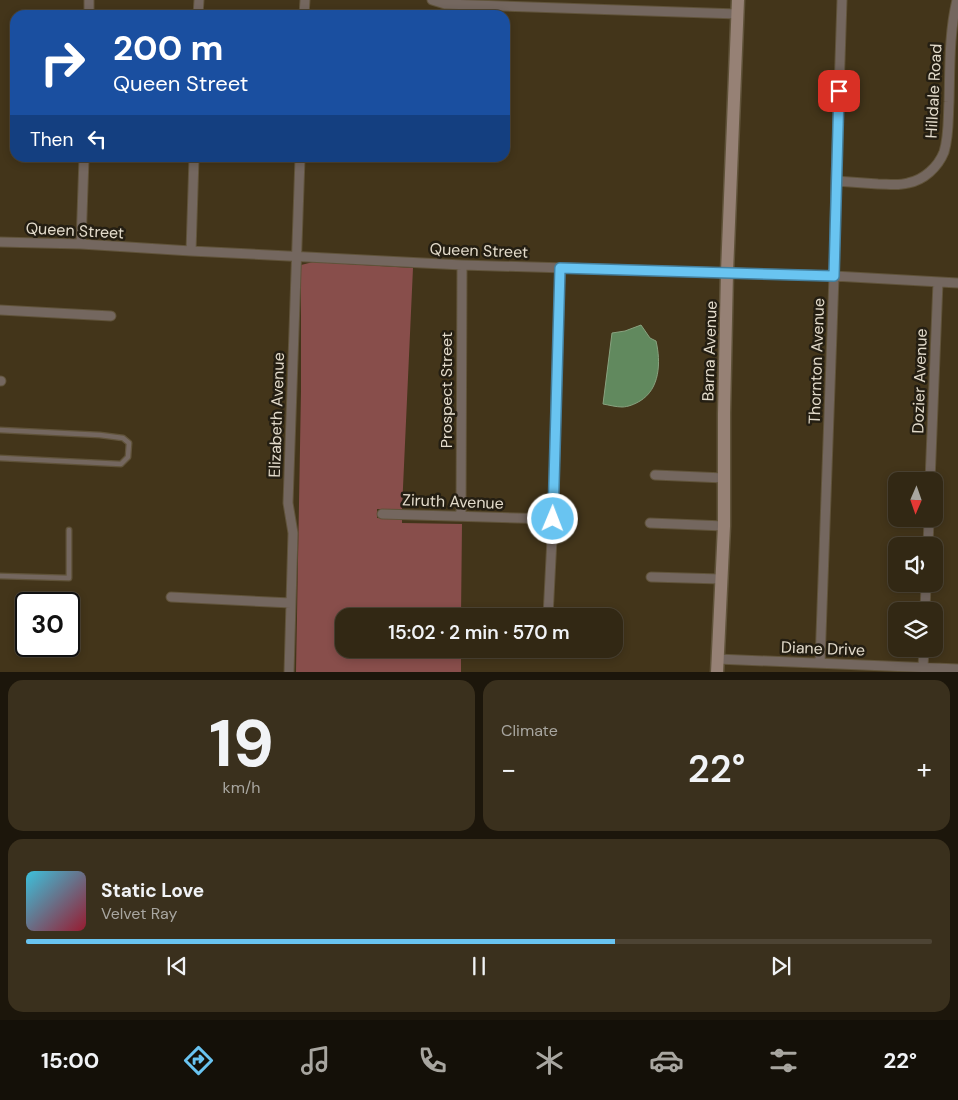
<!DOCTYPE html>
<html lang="en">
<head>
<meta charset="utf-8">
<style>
	:root { --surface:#322814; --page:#3a301d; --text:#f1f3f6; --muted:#a8a6a0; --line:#4d4434; --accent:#69c4f1 }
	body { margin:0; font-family:"DM Sans",sans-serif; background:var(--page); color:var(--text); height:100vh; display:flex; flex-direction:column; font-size:19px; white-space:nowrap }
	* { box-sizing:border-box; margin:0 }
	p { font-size:16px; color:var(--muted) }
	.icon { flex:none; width:28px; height:28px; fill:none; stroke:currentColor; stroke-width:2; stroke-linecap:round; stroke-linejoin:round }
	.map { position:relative; height:672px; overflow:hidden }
	.side { display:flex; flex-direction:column; gap:8px; padding:8px; background:#1c160b; flex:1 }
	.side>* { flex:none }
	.guide { position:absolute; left:10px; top:10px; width:500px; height:152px; border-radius:15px; box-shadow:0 2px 8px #0003,0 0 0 1px var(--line); background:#1a4fa0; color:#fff; overflow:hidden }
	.needle { width:32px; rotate:182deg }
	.tools { position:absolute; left:888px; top:472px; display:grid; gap:10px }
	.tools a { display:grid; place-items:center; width:55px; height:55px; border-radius:10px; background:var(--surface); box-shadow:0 2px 8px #0003,0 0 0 1px var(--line); font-size:25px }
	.speed { position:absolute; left:15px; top:592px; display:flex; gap:10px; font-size:25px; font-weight:700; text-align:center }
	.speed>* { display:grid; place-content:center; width:65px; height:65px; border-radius:50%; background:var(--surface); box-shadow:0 2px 8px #0003,0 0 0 1px var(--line); line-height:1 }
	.speed .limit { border:2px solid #111; border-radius:8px; background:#fff; color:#111 }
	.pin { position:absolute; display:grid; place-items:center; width:42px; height:42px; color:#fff; margin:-21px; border-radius:10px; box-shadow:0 2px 8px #0006 }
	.me { position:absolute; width:55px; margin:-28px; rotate:1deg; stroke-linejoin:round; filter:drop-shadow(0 0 4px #0008) }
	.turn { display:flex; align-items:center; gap:18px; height:105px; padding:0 20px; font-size:22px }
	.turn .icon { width:65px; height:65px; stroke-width:2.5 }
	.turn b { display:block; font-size:35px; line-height:42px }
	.then { display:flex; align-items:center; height:48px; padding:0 20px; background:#0003; gap:10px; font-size:19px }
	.big { font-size:38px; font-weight:600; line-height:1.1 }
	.side .widget { flex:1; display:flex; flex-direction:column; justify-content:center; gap:8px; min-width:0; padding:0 18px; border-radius:15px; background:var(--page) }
	.side .dial { align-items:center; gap:0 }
	.dial b { font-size:65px; line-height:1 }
	.song { display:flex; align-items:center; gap:15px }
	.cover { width:60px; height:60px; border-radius:8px; background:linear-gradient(135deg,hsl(190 70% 55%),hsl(350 70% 35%)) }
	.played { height:5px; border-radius:2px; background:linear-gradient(90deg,var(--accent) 65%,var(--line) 65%) }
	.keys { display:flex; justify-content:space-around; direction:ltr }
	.heat { display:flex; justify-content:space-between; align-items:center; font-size:28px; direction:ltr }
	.side .tiles { flex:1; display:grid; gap:8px; grid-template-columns:1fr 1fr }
	.widget:last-child { grid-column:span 2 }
	.trip { position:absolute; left:335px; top:608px; width:288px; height:50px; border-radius:15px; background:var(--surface); box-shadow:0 2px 8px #0003,0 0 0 1px var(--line); font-weight:600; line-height:50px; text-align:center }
	.menu { display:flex; height:80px; justify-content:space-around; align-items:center; background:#141008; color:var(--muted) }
	.menu .icon { width:35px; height:35px }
	.menu .current { color:var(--accent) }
	.menu b { font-size:22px; color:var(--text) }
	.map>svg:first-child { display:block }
	.forest { fill:#884e4b }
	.water { fill:#61895e; stroke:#88a27f }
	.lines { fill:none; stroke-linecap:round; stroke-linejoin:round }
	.lane-casing { stroke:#60533a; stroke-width:7 }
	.street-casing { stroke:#60533a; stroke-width:11 }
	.secondary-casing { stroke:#60533a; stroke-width:15 }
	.lane { stroke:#74675f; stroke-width:4.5 }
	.street { stroke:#74675f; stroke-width:9 }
	.secondary { stroke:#968175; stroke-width:12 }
	.route-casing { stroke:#447f9d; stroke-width:12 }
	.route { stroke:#69c4f1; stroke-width:9 }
	.labels { text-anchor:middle; stroke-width:5; stroke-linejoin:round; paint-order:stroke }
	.street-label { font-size:16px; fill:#e3dbcb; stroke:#241e12 }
</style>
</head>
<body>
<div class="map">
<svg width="958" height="673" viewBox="0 0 958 673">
	<rect width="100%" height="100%" fill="#43351a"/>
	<!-- forest -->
	<path class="forest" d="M313,262l100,6 -11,241h-25v9l25,1v4l60,1 -1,92h-117v33h117v23h-165l5,-281v-126z"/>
	<!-- water -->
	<path class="water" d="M641,325l9,13 6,3c5,21 4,48 -16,60 -5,3 -12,6 -18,6 -6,0 -13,-2 -19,-3l9,-71 13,-2z"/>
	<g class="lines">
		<!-- lane casing -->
		<g class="lane-casing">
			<path id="lane" d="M0,430l100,5 23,3 6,5 -1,14 -7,7 -121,-6
				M0,576l69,2v-48"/>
		</g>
		<!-- street casing -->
		<g class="street-casing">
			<path id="street" d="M432,0l13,4 293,10
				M89,15v-15
				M198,15l1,-15
				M304,15l1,-15
				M836,181c14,1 28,2 42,3 10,0 20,2 30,-1 16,-3 30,-16 36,-31 5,-16 4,-33 5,-50 1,-34 0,-69 8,-102
				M0,242l81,2 110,7 271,14 372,11 124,7
				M81,244l3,-86
				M191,251l3,-93
				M0,310l111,6
				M0,381h1
				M655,475l69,3
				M930,481l8,-199
				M382,514l171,5
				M461,515l1,-250
				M650,523l74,3
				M928,546l1,-27
				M651,577l70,2
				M171,597l120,6
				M925,611l1,-27
				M548,616l5,-97 7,-251
				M717,659l241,10
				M820,663l14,-387 2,-95 6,-181
				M923,667l1,-18
				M289,673l4,-140 -5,-30 12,-345"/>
		</g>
		<!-- secondary casing -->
		<g class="secondary-casing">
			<path id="secondary" d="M717,673l7,-147v-113l3,-141 11,-272"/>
		</g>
		<!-- lane -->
		<use href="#lane" class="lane"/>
		<!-- street -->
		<use href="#street" class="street"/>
		<!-- secondary -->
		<use href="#secondary" class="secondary"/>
	</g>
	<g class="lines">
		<!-- route casing -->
		<g class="route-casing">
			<path id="route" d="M553,519l7,-251 274,8 5,-185"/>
		</g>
		<!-- route -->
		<use href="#route" class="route"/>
	</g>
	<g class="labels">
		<!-- street labels -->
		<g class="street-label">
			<text transform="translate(933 91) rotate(-87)" y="6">Hilldale Road</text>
			<text transform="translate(75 230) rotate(3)" y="6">Queen Street</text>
			<text transform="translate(479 250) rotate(2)" y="6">Queen Street</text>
			<text transform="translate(709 351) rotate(-88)" y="6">Barna Avenue</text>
			<text transform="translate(816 361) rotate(-88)" y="6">Thornton Avenue</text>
			<text transform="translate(919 381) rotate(-88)" y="6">Dozier Avenue</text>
			<text transform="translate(446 390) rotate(-90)" y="6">Prospect Street</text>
			<text transform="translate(276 415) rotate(-88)" y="6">Elizabeth Avenue</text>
			<text transform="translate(453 501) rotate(2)" y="6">Ziruth Avenue</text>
			<text transform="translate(823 648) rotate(2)" y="6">Diane Drive</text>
		</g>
	</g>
</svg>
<div class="tools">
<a><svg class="needle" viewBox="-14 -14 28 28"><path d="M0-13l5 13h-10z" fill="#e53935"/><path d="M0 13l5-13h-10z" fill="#a8a6a0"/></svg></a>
<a><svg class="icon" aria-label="sound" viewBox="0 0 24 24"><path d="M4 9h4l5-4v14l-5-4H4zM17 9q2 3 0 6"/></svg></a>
<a><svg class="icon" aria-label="layers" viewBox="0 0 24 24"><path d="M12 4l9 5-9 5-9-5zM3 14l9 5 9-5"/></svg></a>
</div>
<div class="speed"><div class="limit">30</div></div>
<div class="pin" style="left:839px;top:91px;background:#d93025"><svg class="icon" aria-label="arrive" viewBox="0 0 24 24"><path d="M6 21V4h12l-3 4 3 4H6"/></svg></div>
<svg class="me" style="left:553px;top:519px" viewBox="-20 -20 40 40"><circle r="17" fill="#69c4f1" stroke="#fff" stroke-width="3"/><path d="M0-11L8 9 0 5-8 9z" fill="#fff"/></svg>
<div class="trip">15:02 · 2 min · 570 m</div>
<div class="guide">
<div class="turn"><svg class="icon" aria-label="right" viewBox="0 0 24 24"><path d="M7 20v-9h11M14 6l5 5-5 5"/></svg><div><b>200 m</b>Queen Street</div></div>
<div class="then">Then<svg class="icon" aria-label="left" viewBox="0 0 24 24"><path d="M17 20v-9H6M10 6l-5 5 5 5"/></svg></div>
</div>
</div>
<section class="side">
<div class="tiles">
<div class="widget dial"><b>19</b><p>km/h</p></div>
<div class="widget"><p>Climate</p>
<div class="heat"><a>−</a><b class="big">22°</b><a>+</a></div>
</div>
<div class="widget">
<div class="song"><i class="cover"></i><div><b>Static Love</b><p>Velvet Ray</p></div></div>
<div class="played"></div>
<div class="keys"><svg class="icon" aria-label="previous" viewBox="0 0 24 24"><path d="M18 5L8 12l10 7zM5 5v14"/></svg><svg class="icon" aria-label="pause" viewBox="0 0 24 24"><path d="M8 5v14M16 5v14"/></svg><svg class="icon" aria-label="next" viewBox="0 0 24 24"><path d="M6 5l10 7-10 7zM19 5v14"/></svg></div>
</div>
</div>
</section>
<nav class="menu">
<b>15:00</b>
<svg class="icon current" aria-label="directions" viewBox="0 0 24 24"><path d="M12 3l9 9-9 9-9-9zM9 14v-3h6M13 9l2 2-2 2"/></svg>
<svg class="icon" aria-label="music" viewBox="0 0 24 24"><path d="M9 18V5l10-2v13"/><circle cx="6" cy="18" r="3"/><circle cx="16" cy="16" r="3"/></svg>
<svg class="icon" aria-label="phone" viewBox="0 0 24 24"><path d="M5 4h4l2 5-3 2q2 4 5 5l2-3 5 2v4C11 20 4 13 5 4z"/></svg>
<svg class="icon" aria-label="climate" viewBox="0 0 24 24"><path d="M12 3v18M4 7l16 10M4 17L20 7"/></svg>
<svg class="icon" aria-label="car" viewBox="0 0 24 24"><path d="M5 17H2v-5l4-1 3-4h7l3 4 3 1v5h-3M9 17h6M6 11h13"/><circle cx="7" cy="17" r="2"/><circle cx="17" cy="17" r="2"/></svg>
<svg class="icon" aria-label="filters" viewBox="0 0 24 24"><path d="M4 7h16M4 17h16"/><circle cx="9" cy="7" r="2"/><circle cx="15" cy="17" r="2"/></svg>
<b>22°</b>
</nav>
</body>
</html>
